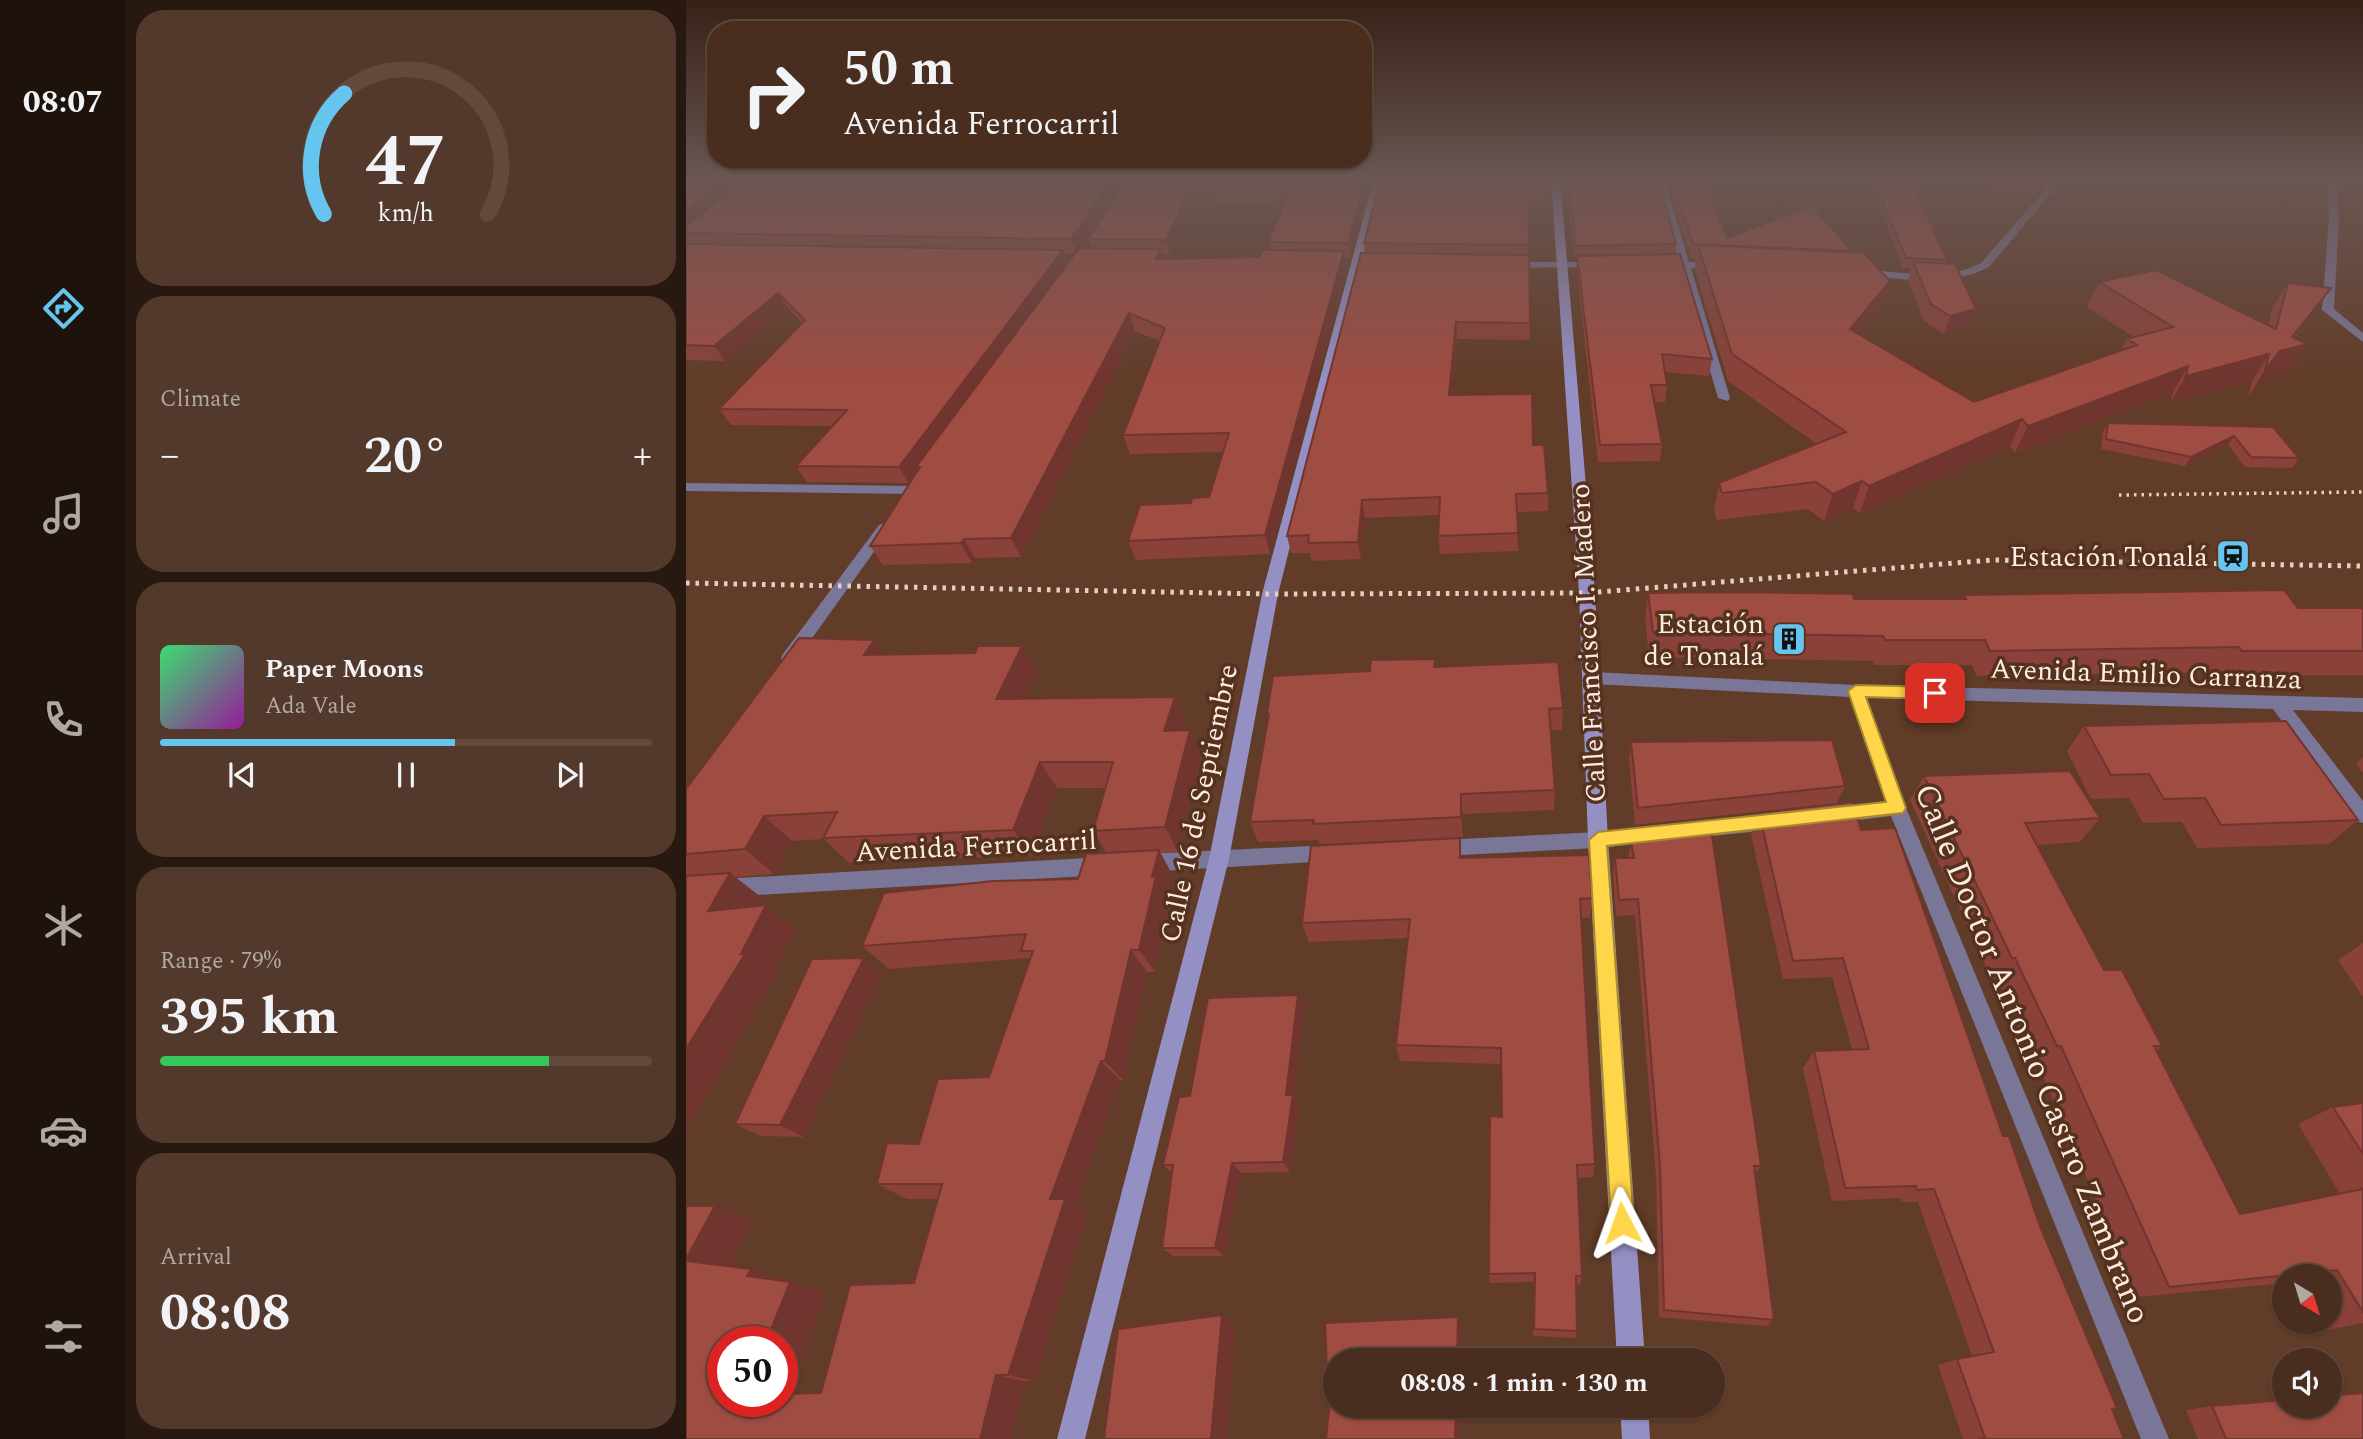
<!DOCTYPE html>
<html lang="en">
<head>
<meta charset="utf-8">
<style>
	:root { --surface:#492d1e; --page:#53392b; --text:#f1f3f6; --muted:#b1a8a4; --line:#61493c; --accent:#65c5ee }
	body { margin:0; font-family:Spectral,serif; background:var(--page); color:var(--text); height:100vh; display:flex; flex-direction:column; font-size:26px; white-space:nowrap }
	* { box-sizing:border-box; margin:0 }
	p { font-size:23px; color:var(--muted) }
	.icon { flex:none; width:38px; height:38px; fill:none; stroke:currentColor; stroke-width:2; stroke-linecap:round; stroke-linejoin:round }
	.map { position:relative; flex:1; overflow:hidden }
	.details { display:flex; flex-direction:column; gap:10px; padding:10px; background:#281910; width:560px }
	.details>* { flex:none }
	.banner { position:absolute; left:21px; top:21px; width:665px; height:147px; border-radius:28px; box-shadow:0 2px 5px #0004,0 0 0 2px var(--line); background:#492d1e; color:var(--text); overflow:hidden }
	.needle { width:46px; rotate:142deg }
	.buttons { position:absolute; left:1586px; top:1264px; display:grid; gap:14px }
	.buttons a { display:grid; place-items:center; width:70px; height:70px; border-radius:50%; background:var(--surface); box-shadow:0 2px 5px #0004,0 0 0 2px var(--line); font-size:35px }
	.speed { position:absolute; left:21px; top:1326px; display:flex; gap:14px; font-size:35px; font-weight:700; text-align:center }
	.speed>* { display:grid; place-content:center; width:91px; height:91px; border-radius:50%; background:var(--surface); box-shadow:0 2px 5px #0004,0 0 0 2px var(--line); line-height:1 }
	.speed .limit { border:10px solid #d22; background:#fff; color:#111 }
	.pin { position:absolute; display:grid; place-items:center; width:60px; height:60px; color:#fff; margin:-30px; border-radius:14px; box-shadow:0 4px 10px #0006 }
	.me { position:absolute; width:77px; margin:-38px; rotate:356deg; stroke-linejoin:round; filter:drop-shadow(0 0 5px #0008) }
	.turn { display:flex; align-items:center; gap:24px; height:147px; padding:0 21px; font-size:32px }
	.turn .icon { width:91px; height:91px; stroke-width:2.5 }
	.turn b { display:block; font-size:49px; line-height:60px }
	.big { font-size:52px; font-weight:700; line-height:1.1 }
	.details .widget { flex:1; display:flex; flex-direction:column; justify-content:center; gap:10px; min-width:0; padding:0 24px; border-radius:28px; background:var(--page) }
	.details .dial { align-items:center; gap:0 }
	.dial svg { height:182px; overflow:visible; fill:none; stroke:var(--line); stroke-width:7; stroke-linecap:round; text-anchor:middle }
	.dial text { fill:var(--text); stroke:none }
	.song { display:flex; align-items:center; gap:21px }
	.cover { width:84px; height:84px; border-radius:10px; background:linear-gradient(135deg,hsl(140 70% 55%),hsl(300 70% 35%)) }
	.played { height:7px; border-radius:4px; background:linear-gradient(90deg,var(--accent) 60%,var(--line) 60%) }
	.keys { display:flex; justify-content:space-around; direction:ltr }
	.heat { display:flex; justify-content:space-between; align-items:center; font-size:38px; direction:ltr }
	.charge { height:10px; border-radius:5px; background:linear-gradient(90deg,#34c759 79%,var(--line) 0) }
	.trip { position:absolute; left:637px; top:1348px; width:402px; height:70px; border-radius:35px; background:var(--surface); box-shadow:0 2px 5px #0004,0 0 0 2px var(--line); font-weight:700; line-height:70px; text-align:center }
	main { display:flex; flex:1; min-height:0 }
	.dock { display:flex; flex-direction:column; width:126px; justify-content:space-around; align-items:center; background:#1d120c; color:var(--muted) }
	.dock .icon { width:49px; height:49px }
	.dock .active { color:var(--accent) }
	.dock b { font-size:32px; color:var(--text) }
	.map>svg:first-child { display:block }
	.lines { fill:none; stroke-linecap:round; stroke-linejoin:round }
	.lane { fill:#797698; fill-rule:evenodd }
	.street { fill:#797698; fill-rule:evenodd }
	.secondary { fill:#9590c4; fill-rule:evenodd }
	.rail-far1 { stroke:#e5cfc4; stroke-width:3.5; stroke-dasharray:2.5 5; stroke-linecap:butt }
	.rail { stroke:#e5cfc4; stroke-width:5; stroke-dasharray:3.5 6; stroke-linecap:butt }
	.wall { fill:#894139; fill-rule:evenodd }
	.shaded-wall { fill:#6f352e }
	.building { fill:#9f4c42; stroke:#6f352e; stroke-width:2 }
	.route { fill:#ffd54a; stroke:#a68a30; stroke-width:2 }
	.labels { text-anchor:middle; stroke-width:7; stroke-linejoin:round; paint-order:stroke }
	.poi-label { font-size:28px; fill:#feebe2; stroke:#55321e; text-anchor:end }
	.street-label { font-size:28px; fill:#feebe2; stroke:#55321e }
	.near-street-label { font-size:33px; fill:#feebe2; stroke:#55321e }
</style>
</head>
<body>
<main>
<nav class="dock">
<b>08:07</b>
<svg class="icon active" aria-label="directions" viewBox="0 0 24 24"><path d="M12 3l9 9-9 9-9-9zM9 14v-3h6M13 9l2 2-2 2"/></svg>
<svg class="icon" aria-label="music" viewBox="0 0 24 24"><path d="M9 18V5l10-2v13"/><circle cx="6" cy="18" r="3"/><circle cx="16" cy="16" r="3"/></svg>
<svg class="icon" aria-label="phone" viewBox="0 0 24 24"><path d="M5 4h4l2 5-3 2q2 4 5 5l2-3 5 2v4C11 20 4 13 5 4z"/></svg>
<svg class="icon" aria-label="climate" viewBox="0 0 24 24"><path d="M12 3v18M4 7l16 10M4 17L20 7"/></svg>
<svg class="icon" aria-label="car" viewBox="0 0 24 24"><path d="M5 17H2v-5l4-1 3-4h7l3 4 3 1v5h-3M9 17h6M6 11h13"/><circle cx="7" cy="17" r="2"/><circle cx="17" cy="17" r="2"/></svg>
<svg class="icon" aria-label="filters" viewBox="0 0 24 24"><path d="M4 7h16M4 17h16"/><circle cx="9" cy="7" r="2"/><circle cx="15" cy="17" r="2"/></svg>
</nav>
<section class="details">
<div class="widget dial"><svg viewBox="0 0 100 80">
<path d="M14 69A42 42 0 1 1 86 69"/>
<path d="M14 69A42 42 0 0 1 23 16" stroke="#65c5ee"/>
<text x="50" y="56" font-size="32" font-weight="700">47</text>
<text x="50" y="72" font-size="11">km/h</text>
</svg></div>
<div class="widget"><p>Climate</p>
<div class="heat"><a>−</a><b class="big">20°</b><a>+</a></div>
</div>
<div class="widget">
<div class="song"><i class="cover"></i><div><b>Paper Moons</b><p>Ada Vale</p></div></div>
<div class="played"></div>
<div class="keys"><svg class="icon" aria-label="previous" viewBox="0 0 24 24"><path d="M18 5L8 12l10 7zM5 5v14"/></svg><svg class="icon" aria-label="pause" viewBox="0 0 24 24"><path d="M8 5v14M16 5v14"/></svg><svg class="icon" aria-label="next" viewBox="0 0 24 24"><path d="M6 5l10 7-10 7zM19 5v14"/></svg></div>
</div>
<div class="widget"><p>Range · 79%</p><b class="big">395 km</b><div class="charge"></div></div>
<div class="widget"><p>Arrival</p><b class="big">08:08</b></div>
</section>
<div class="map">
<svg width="1677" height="1439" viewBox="0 0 1677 1439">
	<rect width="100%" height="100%" fill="#613c28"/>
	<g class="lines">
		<!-- lane -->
		<path class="lane" d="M1641,178h9l3,39 -5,92 29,24v9l-41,-32 7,-93z"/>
		<!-- street -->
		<path class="street" d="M969,178h9l25,84 29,1 5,3 -5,3 -27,-1 39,130 -2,3 -10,-3 -38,-130 -21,-1 -5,-3 5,-3 20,1z
			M1369,178h9l-75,89c-41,21 -84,12 -127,8l-5,-3 5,-3c40,3 82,13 119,-6z
			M913,262l4,1v4l-98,1 -5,-3 5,-3z
			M0,483l228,3 7,4 -7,4 -228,-3z
			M198,523l7,5 -96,134h-12l-2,-4 2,-4 96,-129z
			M906,672l264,13 507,13v14l-70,-2 70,91v22l-7,-2 -83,-112 -406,-11 39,110 263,631h-28l-250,-623 -57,7 -7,-2 -3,-6 3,-6 7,-2 51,-6 -35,-104 -258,-13 -8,-6z
			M1093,813l7,2 3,6 -3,6 -7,2 -181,19 -158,8 -7,-2 -3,-6 3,-6 7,-2 158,-8z
			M646,845l7,2 3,6 -3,6 -7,2 -189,11 -7,-3 -3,-6 3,-6 7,-3z
			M419,857l7,3 3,6 -3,6 -7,3 -419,24v-18z"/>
		<!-- secondary -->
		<path class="secondary" d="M688,178h9l-105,416 -49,265 -144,580h-28l152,-580 53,-265z
			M865,178h9l35,415 13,247 37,520h-28l-29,-520 -9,-247z
			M934,1405h28l2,34h-28z"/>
		<!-- rail-far1 -->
		<path class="rail-far1" d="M1433,495l244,-3"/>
		<!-- rail -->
		<path class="rail" d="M0,583l584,11 317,-1 405,-33 371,6"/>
	</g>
	<!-- wall -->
	<path class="wall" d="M0,178h441l-47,70h11l-3,-9 41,-61h242l-21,79h-5l2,11 -77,286 -134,6 -8,-19 63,-38 18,-6 14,-45 -93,2 -7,-19 37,-94 -25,-10 -114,226 -46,1 -3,5 -89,2 -13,-19 48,-75 -9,12 -102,-1 -11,-16 36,-40 -101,-1 -12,-16 83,-86 -14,-15 -63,53 -39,-1zM599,202l-17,40 2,8 -10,7 -97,1 -1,-4 8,1 21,-47 22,-1 2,-4zM378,253h11l-8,10z
		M695,178l170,16 -1,14 -22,1 2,131 -73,-1 -5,56 81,50 15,48v18l-31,1 1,39 -78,3 -2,-18 1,-21 -74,3 -4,41 -49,2 -2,-8h-19l-4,-17 78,-283 -1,-10z
		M874,178h98l18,66 -1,10 37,105 -3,17 -44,-4 2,13 -2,17h-11l8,42 -2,17 -62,1 -21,-191v-11h-2l-6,-53h-4z
		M979,178h39l23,60 124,14 39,29 -8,25 -23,28 115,68 146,-51 7,-12 7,-2 -47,-30 12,-25 169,43 4,-17 16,-25 26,30 -19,25 12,6 -17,26 -27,8 -15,19 4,-16 -82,22 3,-11 -158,61 -5,-7 -150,67 -7,-5 -29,13 -16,-12 -91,11 -3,-9 5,-28 98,-39 -89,-63 -33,-111 1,-11 -5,-1z
		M1260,178h106l-17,19z
		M1190,186l71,74 -1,4 30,45 -6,17 -26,8 -20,-13 -16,-41 3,-12h-8l-29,-73z
		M1422,423l165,4 26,31 -7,10 -47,-1 -17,-22 -43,21 -84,-17 2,-17z
		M962,593l206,6h109l1,-4 334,13h65v67l-142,1 -3,-4 -241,4 -5,-11h-98l-1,-4 -224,-4 -4,-39z
		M199,654l153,19 -12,26 149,-2 11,26 -2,7 18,26 -24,96 -18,1 12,21 -5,21 4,5 -16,72h-8l-24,108h-3l-45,126 12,8 -52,167h-11l-13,58h-325v-233l68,14 -25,47 60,14v1l37,11 -36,101 31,-1 93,-110 24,-84h-31l-30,-15 112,-107 40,-117 -2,-2 -138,11 -27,-23 216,-67 29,-26 -14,-22 12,-43h-48l-25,67 -183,8 -25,-24 -32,2 -18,33 -40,3 27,20 -5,9 40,22 -22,46 2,2 -90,155v-342z
		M750,667l127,41 -1,22h-12l5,60 -1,20 -91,4v23l-143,7 -2,-4 -60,2 -8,-20 18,-102 -1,-6 103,-43z
		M1398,726l274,94 -29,24 -132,4 -15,-26 -39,1 -14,-25 -38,1 -24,-48z
		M945,742l214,44 -8,17 -202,22 -6,-65z
		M1677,757v16l-7,-10z
		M1238,776l176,42 -20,24 -43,3 67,125 58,76 -6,5 84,163 100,-20 -42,-70 35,-17 30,-4v220l-36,7 -5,-9h7v-45h-45v7l-146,14 -100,-232h-4l-38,-86h-4l-82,-179z
		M1073,813l102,17 142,306 121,303h-161l-25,-74 19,-6 15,-3 -54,-154h-17l-1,-4 -68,3 -29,-133 11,-17 38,-2 -20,-72 -49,2 -32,-145z
		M954,830l121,336 -6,7 19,147 -8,6 -107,-9 -3,-140 -21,-262 -19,1 -3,-41 2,-17h13l3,-16h7z
		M776,858l130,40 -2,20h-9l14,246 -2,13 -15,1 4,98 -2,9h-4l1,46 -2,7 -42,-2 1,-54 -44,1 -1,-9 13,-157 -1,-53 -101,-3 -4,-16 12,-107 -99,4 -7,-19z
		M1677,943v54l-25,-37z
		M178,958l18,15 -78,164 -43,-1 -26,-12z
		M618,1008l-10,88 5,10 -9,66 -49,1 -17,83h-51l-11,-8 10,-75 -9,-8 27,-69z
		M1526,1406l151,33h-165l-12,-29z"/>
	<!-- shaded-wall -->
	<path class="shaded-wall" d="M42,178h25l-67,55v-21z
		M427,178h14l-50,75 -6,-14z
		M680,178h5l-21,79 -2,-14z
		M1359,178h7l-17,19 6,-14z
		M525,189l4,14 -2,4 -3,-14z
		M502,194l3,14 -21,47 -4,-15z
		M474,249l5,17 -9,-7z
		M377,250l5,15 -152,202 2,4 -9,12 -10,-16z
		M658,251l3,17 -77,286 -5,-19z
		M1204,281l-8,25 -39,48 7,-25z
		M1645,288l-17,25 -29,37 22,-6 -17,26 -27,8 -15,19 17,-27z
		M92,293l10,15 -63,53 -11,-15z
		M1290,309l-6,17 -26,8 6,-18z
		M443,313l6,18 -114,226 -10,-19z
		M770,322l1,17 -7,74 -1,-18z
		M1583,354l-17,27 -82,22 16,-27z
		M1502,366l-15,26 -158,61 13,-27z
		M1336,419l-12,27 -150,67 9,-27z
		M1548,436l-6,9 -43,21 6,-9z
		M1176,481l-9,27 -29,13 9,-27z
		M676,500l3,18 -4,41 -3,-17z
		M278,539l11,19 -3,5 -11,-20z
		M188,640l21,27 -31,-12z
		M336,646l16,27 -25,53 -17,-27z
		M489,697l11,26 -10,34 -12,-26z
		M504,730l12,26 -24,96 -13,-25z
		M354,762l17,26 -25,67 -19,-25z
		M775,794l2,20v23l-2,-20z
		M78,816l28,25 -18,33 -29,-25z
		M473,850l13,24 -5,21 4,5 -16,72 -16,-22 13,-73z
		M44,873l31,24 -21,37 -32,-23z
		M80,905l30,23 -22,46 2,2 -90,155v-82l55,-95z
		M445,950l16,22 -24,108 -18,-19z
		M178,958l18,15 -78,164 -24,-12z
		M612,995l6,13 -10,88 5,10 -9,66 -7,-10 3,-67z
		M415,1061l19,19 -45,126 12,8 -52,167 -27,-6 42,-176z
		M546,1163l9,10 -17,83 -9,-8z
		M29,1206l39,14 -28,53 -40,-12v-2z
		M65,1269l38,12 -3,6 -39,-11z
		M104,1282l36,11 -39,108 -5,-1v-58h-16z
		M536,1315l14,8 -9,116h-16z
		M772,1317l3,9 -1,34h-3z
		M310,1375l28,6 -13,58h-31z
		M770,1405h4l-1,34h-4z"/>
	<!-- building -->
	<path class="building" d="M0,178h42l-42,34z
		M60,178h367l-42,61 -385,-6v-7z
		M443,178h237l-18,65 -80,-1 23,-54 -80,1 -1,4 -22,1 -22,46 -78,-1z
		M695,178h169l1,16 -23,2 1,49 -165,-2z
		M877,178h95l18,66 -100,2 -6,-53h-4z
		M985,178h33l23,60 85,-32 40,45 -159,-7z
		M1209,178h15l37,82 -41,-2 -30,-72z
		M1333,178h26l-4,5z
		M0,244l377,6 -164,217 -103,-1 51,-56 -128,-1 86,-89 -27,-27 -64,53 -28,-1z
		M1012,245l166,8 26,28 -40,48 124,73 163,-57 -10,-6 46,-12 -74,-45 57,-12 120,59 12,-46 43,5 -39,49 15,7 -27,7 -15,19 4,-16 -83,22 2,-10 -160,60 -6,-7 -153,67 -7,-5 -29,13 -17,-12 -94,11 -3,-10 127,-51 -114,-78z
		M393,248l81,1 -4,10 104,-2 3,-7 81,1 -79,284 -137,6 12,-36 51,-2 1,-5 17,-1 20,-64 -106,2 42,-107 -36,-15 -118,225 -47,1 -3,4 -91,3 50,-79h-4z
		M675,253l168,2 1,68 -74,-1 -7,73 83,-1 1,51h11l4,48 -32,1 2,39 -80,3 2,-39 -78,3 -4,42 -50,1 1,-8 -22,1z
		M994,254l32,105 -50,-5 5,31h-16l11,59 -62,1 -23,-189z
		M1227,262l42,2 21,45 -26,7 -19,-12z
		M1422,423l165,4 26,31 -48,-1 -17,-21 -43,21 -85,-18z
		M1598,590l14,18h65v43h-121l-3,-4 -249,4 -5,-11h-100l-2,-4 -230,-4 -5,-39 83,-1 122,2 1,5h112l-2,-4z
		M113,638l75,2 -10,15 111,-2 3,-7h44l-26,53 179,-2 -11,34 26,-1 -25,97 -72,4 20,-69h-73l-27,68 -190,8 14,-26 -73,4 -19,33 -59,5v-65z
		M749,659l-1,8 124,-5 5,46 -14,1 6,81 -94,4v23l-148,7 1,-4 -64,2 19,-108h-2l6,-38 97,-5 1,-11z
		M1600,721l72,99 -137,5 -16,-27 -41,1 -15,-25 -38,1 -27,-49z
		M1146,740l13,46 -207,22 -7,-66z
		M1384,771l30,47 -75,5 79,147h18l40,76h-8l86,168 123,-25v123l-26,-42 -168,17 -108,-241h-4l-42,-88h-3l-88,-182z
		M1167,802l8,28 34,-2 108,308h6l32,93 76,179 -5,1 12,30h-146l7,-1 -28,-79 37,-7 -60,-163 -17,1 -1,-4 -71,2 -31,-137 55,-2 -26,-91 -50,3 -34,-148z
		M1024,822l51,344h-7l20,154 -110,-10 -4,-144 -22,-267 -19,1 -4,-42h19l-3,-16h11l-2,-12z
		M774,838v20l129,-3 3,43 -12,1 15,265 -18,1 5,111h-6l1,55 -43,-2 1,-56 -46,1 1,-158 12,1 -1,-69 -105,-3 14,-126 -108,4 9,-77z
		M473,850l-7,27 4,-1 -17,74h-8l-26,111h-4l-51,138h15l-57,176h-12l-16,64h-294v-178l65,8 -4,7 43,6 -24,60h-43v60h59v-8l39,-1 29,-108 64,-2 28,-99h-65l10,-41 32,1 19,-65 51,-2 44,-126h-12l5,-17 -164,12 22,-53 109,-12 85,-2 8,-25z
		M44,873l-22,38 58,-6 -25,49h4l-59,95v-173z
		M178,958l-84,167 -45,-1 77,-165z
		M612,995l-12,100h7l-10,67 -51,1 -17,85h-53l11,-83h-10l16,-68 11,-1 18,-98z
		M1677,1103v51l-30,-47z
		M0,1206h29l-29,53z
		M536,1315l-11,124h-107l14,-110z
		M772,1317l-1,43h-122v45h121l-1,34h-129l3,-29 -4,-87z
		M1677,1393v46h-137l-14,-33 72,-6v5h45v-9z"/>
	<!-- sky -->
	<linearGradient id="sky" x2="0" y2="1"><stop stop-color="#352116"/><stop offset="0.47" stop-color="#6a5653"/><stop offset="1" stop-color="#6a5653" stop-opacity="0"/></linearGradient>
	<rect width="1677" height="380" fill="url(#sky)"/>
	<!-- route -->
	<path class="route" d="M1170,685l79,2 8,6 -8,6 -69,-2 40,111 -3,5 -296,33 27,377 -4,8 -8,3 -8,-3 -3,-8 -22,-383 9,-8 288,-30 -38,-111z"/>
	<!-- icons -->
	<defs>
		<g id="station-square" transform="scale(1.75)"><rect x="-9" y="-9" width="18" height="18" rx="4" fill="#65c5ee" stroke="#55321e"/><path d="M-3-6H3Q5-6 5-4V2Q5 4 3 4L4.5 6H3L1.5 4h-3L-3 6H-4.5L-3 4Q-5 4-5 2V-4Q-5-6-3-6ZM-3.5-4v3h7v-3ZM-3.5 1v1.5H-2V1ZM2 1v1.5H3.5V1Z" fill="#111"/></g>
		<g id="building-square" transform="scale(1.75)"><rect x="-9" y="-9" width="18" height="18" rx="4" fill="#65c5ee" stroke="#55321e"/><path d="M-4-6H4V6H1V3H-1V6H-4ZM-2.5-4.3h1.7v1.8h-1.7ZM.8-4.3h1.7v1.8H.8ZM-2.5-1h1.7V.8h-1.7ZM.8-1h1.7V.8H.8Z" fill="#111"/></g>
	</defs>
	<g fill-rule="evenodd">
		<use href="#station-square" x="1547" y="556"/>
		<use href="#building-square" x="1103" y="639"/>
	</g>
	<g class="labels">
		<!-- poi labels -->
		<g class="poi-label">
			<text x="1522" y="566">Estación Tonalá</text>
			<text x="1078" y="633">Estación<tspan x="1078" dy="32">de Tonalá</tspan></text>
		</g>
		<!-- street labels -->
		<g class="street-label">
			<text transform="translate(901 643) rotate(-93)" y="10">Calle Francisco I. Madero</text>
			<text transform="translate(1460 673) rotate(2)" y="10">Avenida Emilio Carranza</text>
			<text transform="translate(512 803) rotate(-78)" y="10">Calle 16 de Septiembre</text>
			<text transform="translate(290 845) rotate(-3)" y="10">Avenida Ferrocarril</text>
		</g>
		<!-- near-street labels -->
		<g class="near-street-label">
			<text transform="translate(1348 1053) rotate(68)" y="12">Calle Doctor Antonio Castro Zambrano</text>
		</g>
	</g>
</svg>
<div class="buttons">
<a><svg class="needle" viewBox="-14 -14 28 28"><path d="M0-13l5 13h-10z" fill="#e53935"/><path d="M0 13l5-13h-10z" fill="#b1a8a4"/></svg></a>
<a><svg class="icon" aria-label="sound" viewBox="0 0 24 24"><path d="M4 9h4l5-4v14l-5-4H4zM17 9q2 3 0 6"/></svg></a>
</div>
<div class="speed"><div class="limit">50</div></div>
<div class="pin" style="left:1249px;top:693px;background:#d93025"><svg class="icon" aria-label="arrive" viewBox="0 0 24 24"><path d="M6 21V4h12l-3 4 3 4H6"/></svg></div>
<svg class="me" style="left:936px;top:1223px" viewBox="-20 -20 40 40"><path d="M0-17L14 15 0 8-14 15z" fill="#ffd54a" stroke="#fff" stroke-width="4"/></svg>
<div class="trip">08:08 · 1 min · 130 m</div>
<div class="banner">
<div class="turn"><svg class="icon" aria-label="right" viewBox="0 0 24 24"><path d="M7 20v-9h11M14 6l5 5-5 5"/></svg><div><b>50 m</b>Avenida Ferrocarril</div></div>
</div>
</div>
</main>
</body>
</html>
